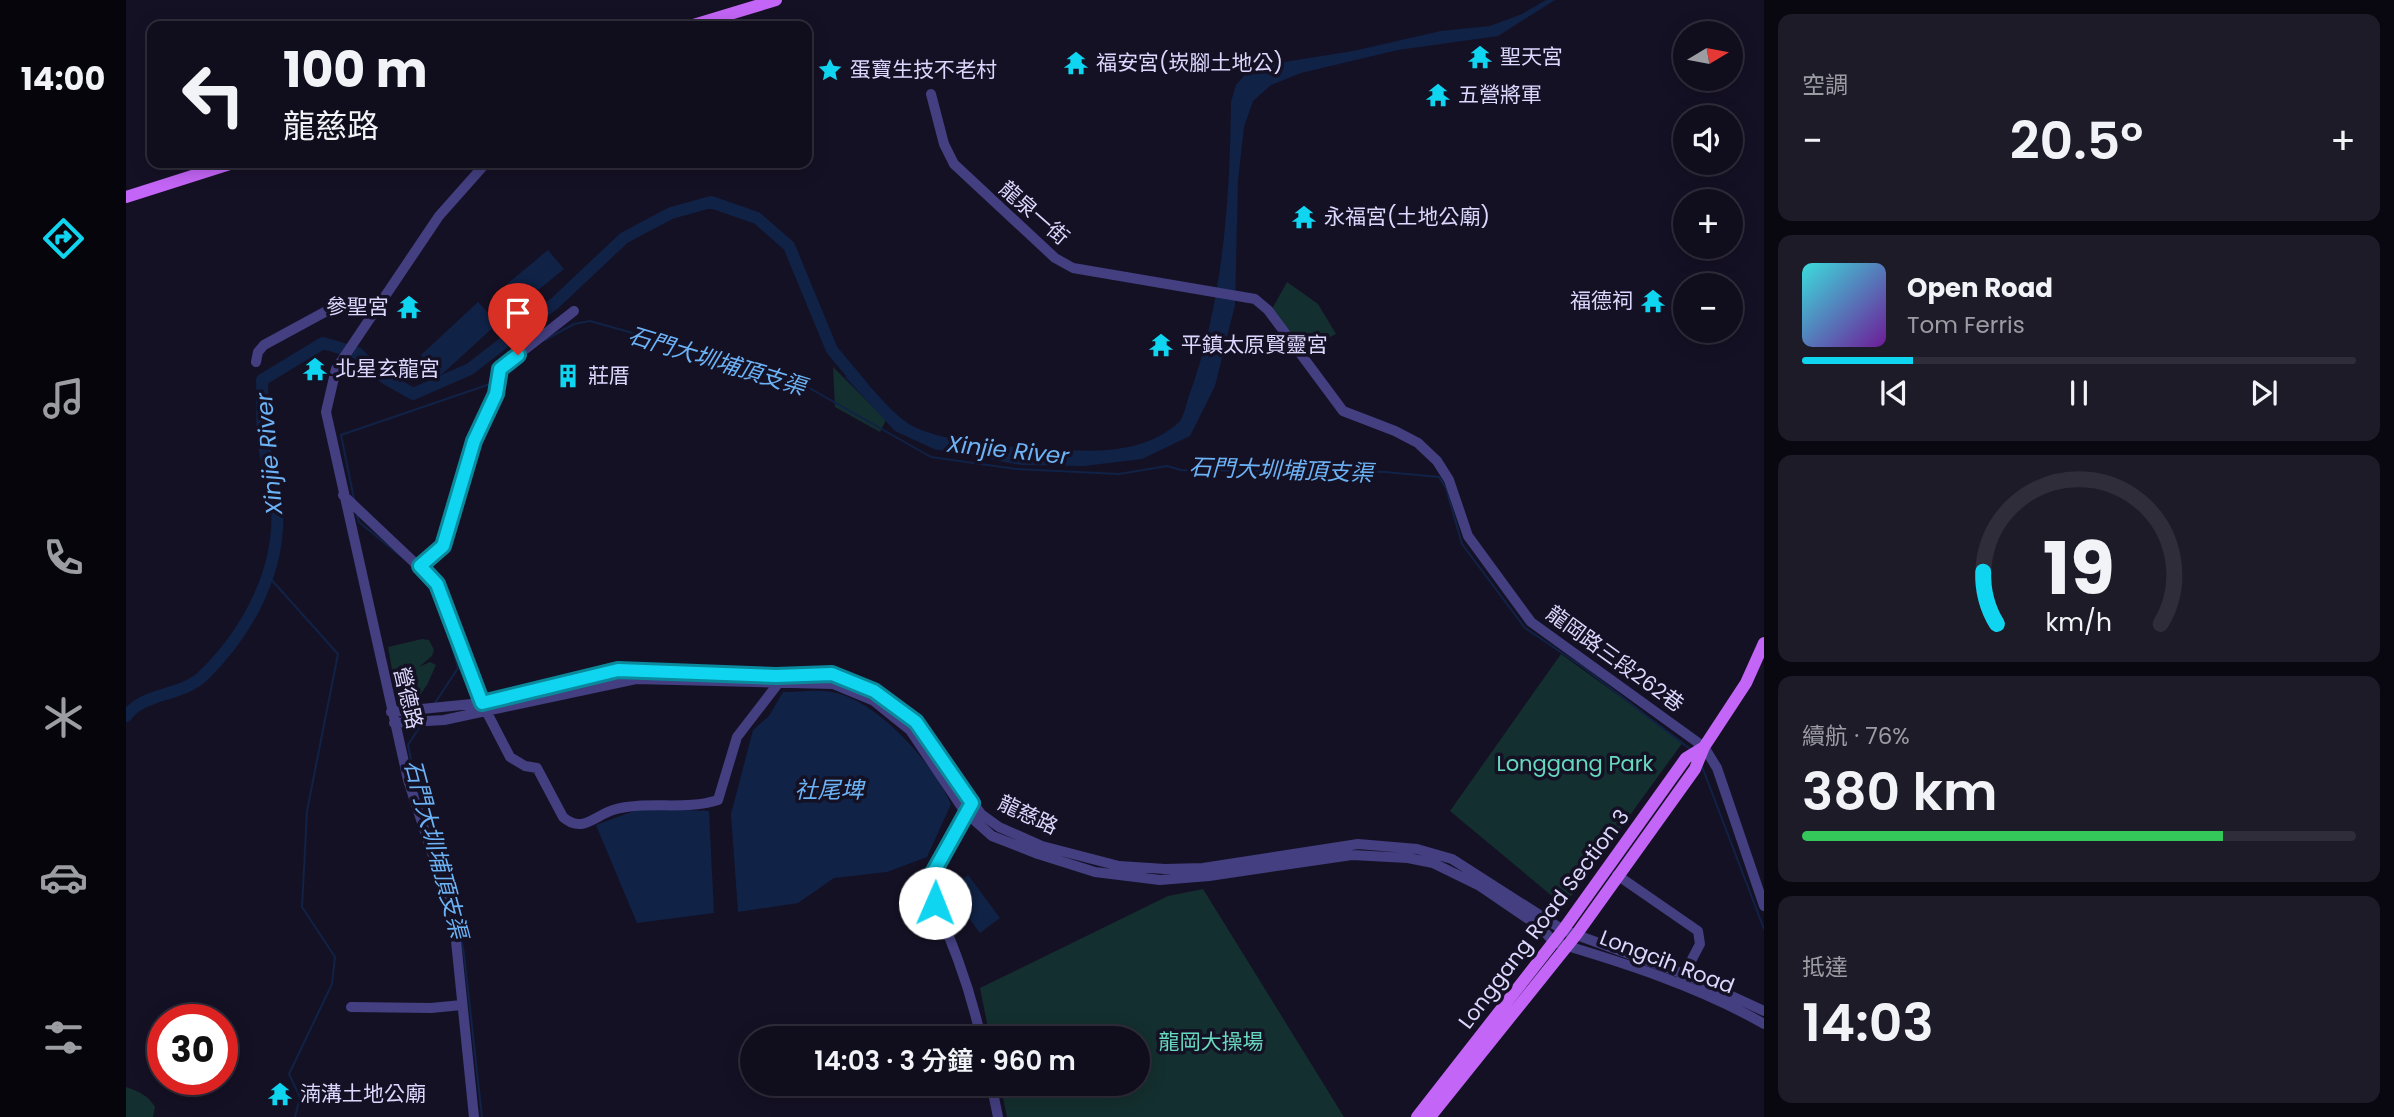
<!DOCTYPE html>
<html lang="zh-TW">
<head>
<meta charset="utf-8">
<style>
	:root { --surface:#100d1c; --page:#1e1b29; --text:#f1f3f6; --muted:#9c9ca3; --line:#302d3b; --accent:#10d5f0 }
	body { margin:0; font-family:Poppins,"Noto Sans TC",sans-serif; background:var(--page); color:var(--text); height:100vh; display:flex; flex-direction:column; font-size:26px; white-space:nowrap }
	* { box-sizing:border-box; margin:0 }
	p { font-size:23px; color:var(--muted) }
	.icon { flex:none; width:38px; height:38px; fill:none; stroke:currentColor; stroke-width:2; stroke-linecap:round; stroke-linejoin:round }
	.map { position:relative; flex:1; overflow:hidden }
	.sheet { display:flex; flex-direction:column; gap:14px; padding:14px; background:#09070f; width:630px }
	.sheet>* { flex:none }
	.hud { position:absolute; left:21px; top:21px; width:665px; height:147px; border-radius:14px; box-shadow:0 4px 18px #0003,0 0 0 2px var(--line); background:#100d1c; color:var(--text); overflow:hidden }
	.needle { width:46px; rotate:80deg }
	.buttons { position:absolute; left:1547px; top:21px; display:grid; gap:14px }
	.buttons a { display:grid; place-items:center; width:70px; height:70px; border-radius:50%; background:var(--surface); box-shadow:0 4px 18px #0003,0 0 0 2px var(--line); font-size:35px }
	.speed { position:absolute; left:21px; top:1004px; display:flex; gap:14px; font-size:35px; font-weight:700; text-align:center }
	.speed>* { display:grid; place-content:center; width:91px; height:91px; border-radius:50%; background:var(--surface); box-shadow:0 4px 18px #0003,0 0 0 2px var(--line); line-height:1 }
	.speed .limit { border:10px solid #d22; background:#fff; color:#111 }
	.pin { position:absolute; display:grid; place-items:center; width:60px; height:60px; color:#fff; margin:-72px -30px; border-radius:50% 50% 50% 0; rotate:-45deg; box-shadow:0 0 7px #0007 }
	.pin .icon { rotate:45deg }
	.me { position:absolute; width:77px; margin:-38px; rotate:1deg; stroke-linejoin:round; filter:drop-shadow(0 0 5px #0008) }
	.turn { display:flex; align-items:center; gap:24px; height:147px; padding:0 21px; font-size:32px }
	.turn .icon { width:91px; height:91px; stroke-width:2.5 }
	.turn b { display:block; font-size:49px; line-height:60px }
	.big { font-size:52px; font-weight:600; line-height:1.1 }
	.sheet .widget { flex:1; display:flex; flex-direction:column; justify-content:center; gap:10px; min-width:0; padding:0 24px; border-radius:14px; background:var(--page) }
	.sheet .dial { align-items:center; gap:0 }
	.dial svg { height:182px; overflow:visible; fill:none; stroke:var(--line); stroke-width:7; stroke-linecap:round; text-anchor:middle }
	.dial text { fill:var(--text); stroke:none }
	.song { display:flex; align-items:center; gap:21px }
	.cover { width:84px; height:84px; border-radius:10px; background:linear-gradient(135deg,hsl(180 70% 55%),hsl(280 70% 35%)) }
	.played { height:7px; border-radius:4px; background:linear-gradient(90deg,var(--accent) 20%,var(--line) 20%) }
	.keys { display:flex; justify-content:space-around; direction:ltr }
	.heat { display:flex; justify-content:space-between; align-items:center; font-size:38px; direction:ltr }
	.charge { height:10px; border-radius:5px; background:linear-gradient(90deg,#34c759 76%,var(--line) 0) }
	.trip { position:absolute; left:614px; top:1026px; width:410px; height:70px; border-radius:35px; background:var(--surface); box-shadow:0 4px 18px #0003,0 0 0 2px var(--line); font-weight:600; line-height:70px; text-align:center }
	main { display:flex; flex:1; min-height:0 }
	.tab-bar { display:flex; flex-direction:column; width:126px; justify-content:space-around; align-items:center; background:#06050b; color:var(--muted) }
	.tab-bar .icon { width:49px; height:49px }
	.tab-bar .active { color:var(--accent) }
	.tab-bar b { font-size:32px; color:var(--text) }
	.map>svg:first-child { display:block }
	.green { fill:#142f2f }
	.water { fill:#102246 }
	.lines { fill:none; stroke-linecap:round; stroke-linejoin:round }
	.stream { stroke:#102246; stroke-width:2 }
	.river { stroke:#102246; stroke-width:12 }
	.minor { stroke:#433f81; stroke-width:10 }
	.major { stroke:#c365f6; stroke-width:12 }
	.route-casing { stroke:#0a8a9c; stroke-width:18 }
	.route { stroke:#10d5f0; stroke-width:12 }
	.labels { text-anchor:middle; stroke-width:7; stroke-linejoin:round; paint-order:stroke }
	.poi-label { font-size:21px; fill:#dcd7fd; stroke:#151125; text-anchor:start }
	.street-label { font-size:21px; fill:#dcd7fd; stroke:#151125 }
	.park-label { font-size:21px; fill:#67d9bf; stroke:#151125 }
	.water-label { font-size:23px; font-style:italic; fill:#6cb3f6; stroke:#151125 }
</style>
</head>
<body>
<main>
<nav class="tab-bar">
<b>14:00</b>
<svg class="icon active" aria-label="directions" viewBox="0 0 24 24"><path d="M12 3l9 9-9 9-9-9zM9 14v-3h6M13 9l2 2-2 2"/></svg>
<svg class="icon" aria-label="music" viewBox="0 0 24 24"><path d="M9 18V5l10-2v13"/><circle cx="6" cy="18" r="3"/><circle cx="16" cy="16" r="3"/></svg>
<svg class="icon" aria-label="phone" viewBox="0 0 24 24"><path d="M5 4h4l2 5-3 2q2 4 5 5l2-3 5 2v4C11 20 4 13 5 4z"/></svg>
<svg class="icon" aria-label="climate" viewBox="0 0 24 24"><path d="M12 3v18M4 7l16 10M4 17L20 7"/></svg>
<svg class="icon" aria-label="car" viewBox="0 0 24 24"><path d="M5 17H2v-5l4-1 3-4h7l3 4 3 1v5h-3M9 17h6M6 11h13"/><circle cx="7" cy="17" r="2"/><circle cx="17" cy="17" r="2"/></svg>
<svg class="icon" aria-label="filters" viewBox="0 0 24 24"><path d="M4 7h16M4 17h16"/><circle cx="9" cy="7" r="2"/><circle cx="15" cy="17" r="2"/></svg>
</nav>
<div class="map">
<svg width="1638" height="1117" viewBox="0 0 1638 1117">
	<rect width="100%" height="100%" fill="#151125"/>
	<!-- green -->
	<path class="green" d="M1161,282l31,22 18,30 -32,16 -5,-1 -27,-40z
		M707,367l53,53 -6,12 -45,-25z
		M296,639l7,1 5,10 -2,6 -13,11 11,-5 6,3 -9,20 -12,17 -13,-1 -7,-15 -7,-39z
		M1435,654l122,88 -119,164 -114,-95z
		M1077,889l141,228h-337l-7,-34h138v-45h-148l-10,-50 188,-92z
		M0,1087c13,5 22,8 29,20l-2,10h-27z"/>
	<!-- water -->
	<path class="water" d="M1420,0h9l-57,36 -100,14 -97,23 -30,12 -18,16 -9,26 -6,54 -3,124 -20,81 -25,50 -48,23 -58,7 -63,-1 -87,-16 -39,-18 -50,-54 11,-5c17,16 34,40 53,52 27,17 99,23 131,25 46,2 98,8 137,-25 7,-5 9,-20 12,-28 34,-93 41,-196 42,-294l5,-17 11,-13 18,-7 88,-14 88,-20 49,-5 32,-12z
		M422,250l16,19 -49,40 -15,-19z
		M352,302l20,21 -58,53 -19,-21z
		M657,692c16,0 34,-3 49,0 46,8 101,72 119,112l-24,53 -40,15 -53,6 -36,25 -60,9 -7,-98 22,-84 16,-14z
		M516,808l67,3 5,102 -77,10 -41,-98z
		M842,875l32,43 -20,15 -32,-43z"/>
	<g class="lines">
		<!-- stream -->
		<path class="stream" d="M419,340l29,-16 16,-3 139,39 75,25 127,72 85,12 103,5 48,-8 14,4 204,2 54,5 7,11 16,56 63,84 58,39 107,82
			M228,499l-13,-64 152,-52
			M231,515l2,7 44,36
			M288,569l20,22
			M142,576l70,78 -31,157 -5,96 33,50 -3,27 -43,90 11,23 -5,20
			M309,703l23,-35 -18,-63
			M1575,764l63,165
			M292,795l-10,-50 13,-20
			M307,840l19,50 12,64 18,163"/>
		<!-- river -->
		<path class="river" d="M0,716c19,-25 56,-19 78,-41 44,-43 77,-105 73,-167 -2,-21 -10,-42 -13,-63 -3,-21 -1,-44 -2,-65l61,-37 34,10 28,25 28,16 57,-25 85,-66 69,-65 47,-25 40,-11 46,16 32,28 43,104 31,37"/>
		<!-- minor -->
		<path class="minor" d="M805,94l13,50 10,20 101,94 18,10 182,31 13,11 75,101 52,20 23,12 19,18 12,19 19,56 63,86 173,125 13,21 47,138
			M130,362l2,-10 6,-7 81,-44h9l19,13
			M217,495l94,89 45,119 28,54 15,9 12,2 26,49c19,17 31,-1 50,-7 34,-10 72,1 105,-10l19,-63 40,-52 -1,-5
			M294,567l23,-21 31,-105 22,-47 4,-25 74,-58
			M265,712l91,-9 136,-33 158,6 56,-2 42,17 42,31 65,92 18,13 43,19 77,20 46,3 38,-1 155,-24 59,5 35,10 111,71 121,44 80,37
			M268,723l50,-3 192,-41 197,5 41,17 36,29 55,82 27,24 46,18 57,18 65,8 49,-4 143,-21 56,3 25,5 47,23 60,41 14,15c71,21 146,45 210,82
			M843,807l-41,80c23,53 40,93 53,151
			M1491,875l81,56 2,13 -19,36
			M225,1007l80,1 31,-3
			M865,1083l7,34
			M348,1117l-18,-176 -7,-36 -41,-125 -82,-368 10,-43 103,-153 47,-53"/>
		<!-- major -->
		<path class="major" d="M564,26l86,-26
			M0,197l107,-34
			M1291,1117l146,-187 123,-172 18,-11
			M1304,1117l146,-182 119,-166 9,-22 42,-64 18,-40"/>
	</g>
	<g class="lines">
		<!-- route casing -->
		<g class="route-casing">
			<path id="route" d="M392,355l-18,14 -4,25 -22,47 -31,105 -23,20 17,18 45,119 136,-33 158,6 56,-2 42,17 42,31 56,81 -44,79 7,21"/>
		</g>
		<!-- route -->
		<use href="#route" class="route"/>
	</g>
	<!-- icons -->
	<defs>
		<g id="temple-bare" transform="scale(1.89)"><path d="M0-6L5-2H3V0L6.5 2.5H4V6H1.5V3h-3V6H-4V2.5H-6.5L-3 0V-2H-5Z" fill="#10d5f0" stroke="#151125" stroke-width="2.5" paint-order="stroke"/></g>
		<g id="sight-bare" transform="scale(1.89)"><path d="M0-6L1.8-2.2L6-1.7L2.9 1.2L3.7 5.4L0 3.3L-3.7 5.4L-2.9 1.2L-6-1.7L-1.8-2.2Z" fill="#10d5f0" stroke="#151125" stroke-width="2.5" paint-order="stroke"/></g>
		<g id="building-bare" transform="scale(1.89)"><path d="M-4-6H4V6H1V3H-1V6H-4ZM-2.5-4.3h1.7v1.8h-1.7ZM.8-4.3h1.7v1.8H.8ZM-2.5-1h1.7V.8h-1.7ZM.8-1h1.7V.8H.8Z" fill="#10d5f0" stroke="#151125" stroke-width="2.5" paint-order="stroke"/></g>
	</defs>
	<g fill-rule="evenodd">
		<use href="#temple-bare" x="1354" y="57"/>
		<use href="#temple-bare" x="950" y="63"/>
		<use href="#sight-bare" x="704" y="70"/>
		<use href="#temple-bare" x="1312" y="95"/>
		<use href="#temple-bare" x="1178" y="217"/>
		<use href="#temple-bare" x="1527" y="301"/>
		<use href="#temple-bare" x="283" y="307"/>
		<use href="#temple-bare" x="1035" y="345"/>
		<use href="#temple-bare" x="189" y="369"/>
		<use href="#building-bare" x="442" y="376"/>
		<use href="#temple-bare" x="154" y="1094"/>
	</g>
	<g class="labels">
		<!-- poi labels -->
		<g class="poi-label">
			<text x="1374" y="64">聖天宮</text>
			<text x="970" y="70">福安宮(崁腳土地公)</text>
			<text x="724" y="77">蛋寶生技不老村</text>
			<text x="1332" y="102">五營將軍</text>
			<text x="1198" y="224">永福宮(土地公廟)</text>
			<text x="1507" y="308" text-anchor="end">福德祠</text>
			<text x="263" y="314" text-anchor="end">參聖宮</text>
			<text x="1055" y="352">平鎮太原賢靈宮</text>
			<text x="209" y="376">北星玄龍宮</text>
			<text x="462" y="383">莊厝</text>
			<text x="174" y="1101">湳溝土地公廟</text>
		</g>
		<!-- street labels -->
		<g class="street-label">
			<text transform="translate(908 213) rotate(41)" y="7">龍泉一街</text>
			<text transform="translate(1489 659) rotate(36)" y="7">龍岡路三段262巷</text>
			<text transform="translate(282 698) rotate(77)" y="7">營德路</text>
			<text transform="translate(902 815) rotate(25)" y="7">龍慈路</text>
			<text transform="translate(1418 919) rotate(-53)" y="7">Longgang Road Section 3</text>
			<text transform="translate(1541 962) rotate(21)" y="7">Longcih Road</text>
		</g>
		<!-- park labels -->
		<g class="park-label">
			<text x="1449" y="771">Longgang Park</text>
			<text x="1085" y="1049">龍岡大操場</text>
		</g>
		<!-- water labels -->
		<g class="water-label">
			<text transform="translate(591 361) rotate(17)" y="8">石門大圳埔頂支渠</text>
			<text transform="translate(882 450) rotate(6)" y="8">Xinjie River</text>
			<text transform="translate(143 454) rotate(-95)" y="8">Xinjie River</text>
			<text transform="translate(1155 470) rotate(2)" y="8">石門大圳埔頂支渠</text>
			<text x="703" y="798">社尾埤</text>
			<text transform="translate(310 849) rotate(75)" y="8">石門大圳埔頂支渠</text>
		</g>
	</g>
</svg>
<div class="buttons">
<a><svg class="needle" viewBox="-14 -14 28 28"><path d="M0-13l5 13h-10z" fill="#e53935"/><path d="M0 13l5-13h-10z" fill="#9c9ca3"/></svg></a>
<a><svg class="icon" aria-label="sound" viewBox="0 0 24 24"><path d="M4 9h4l5-4v14l-5-4H4zM17 9q2 3 0 6"/></svg></a>
<a>+</a>
<a>−</a>
</div>
<div class="speed"><div class="limit">30</div></div>
<div class="pin" style="left:392px;top:355px;background:#d93025"><svg class="icon" aria-label="arrive" viewBox="0 0 24 24"><path d="M6 21V4h12l-3 4 3 4H6"/></svg></div>
<svg class="me" style="left:809px;top:903px" viewBox="-20 -20 40 40"><circle r="19" fill="#fff"/><path d="M0-13L10 11 0 6-10 11z" fill="#10d5f0"/></svg>
<div class="trip">14:03 · 3 分鐘 · 960 m</div>
<div class="hud">
<div class="turn"><svg class="icon" aria-label="left" viewBox="0 0 24 24"><path d="M17 20v-9H6M10 6l-5 5 5 5"/></svg><div><b>100 m</b>龍慈路</div></div>
</div>
</div>
<section class="sheet">
<div class="widget"><p>空調</p>
<div class="heat"><a>−</a><b class="big">20.5°</b><a>+</a></div>
</div>
<div class="widget">
<div class="song"><i class="cover"></i><div><b>Open Road</b><p>Tom Ferris</p></div></div>
<div class="played"></div>
<div class="keys"><svg class="icon" aria-label="previous" viewBox="0 0 24 24"><path d="M18 5L8 12l10 7zM5 5v14"/></svg><svg class="icon" aria-label="pause" viewBox="0 0 24 24"><path d="M8 5v14M16 5v14"/></svg><svg class="icon" aria-label="next" viewBox="0 0 24 24"><path d="M6 5l10 7-10 7zM19 5v14"/></svg></div>
</div>
<div class="widget dial"><svg viewBox="0 0 100 80">
<path d="M14 69A42 42 0 1 1 86 69"/>
<path d="M14 69A42 42 0 0 1 8 46" stroke="#10d5f0"/>
<text x="50" y="56" font-size="32" font-weight="700">19</text>
<text x="50" y="72" font-size="11">km/h</text>
</svg></div>
<div class="widget"><p>續航 · 76%</p><b class="big">380 km</b><div class="charge"></div></div>
<div class="widget"><p>抵達</p><b class="big">14:03</b></div>
</section>
</main>
</body>
</html>
